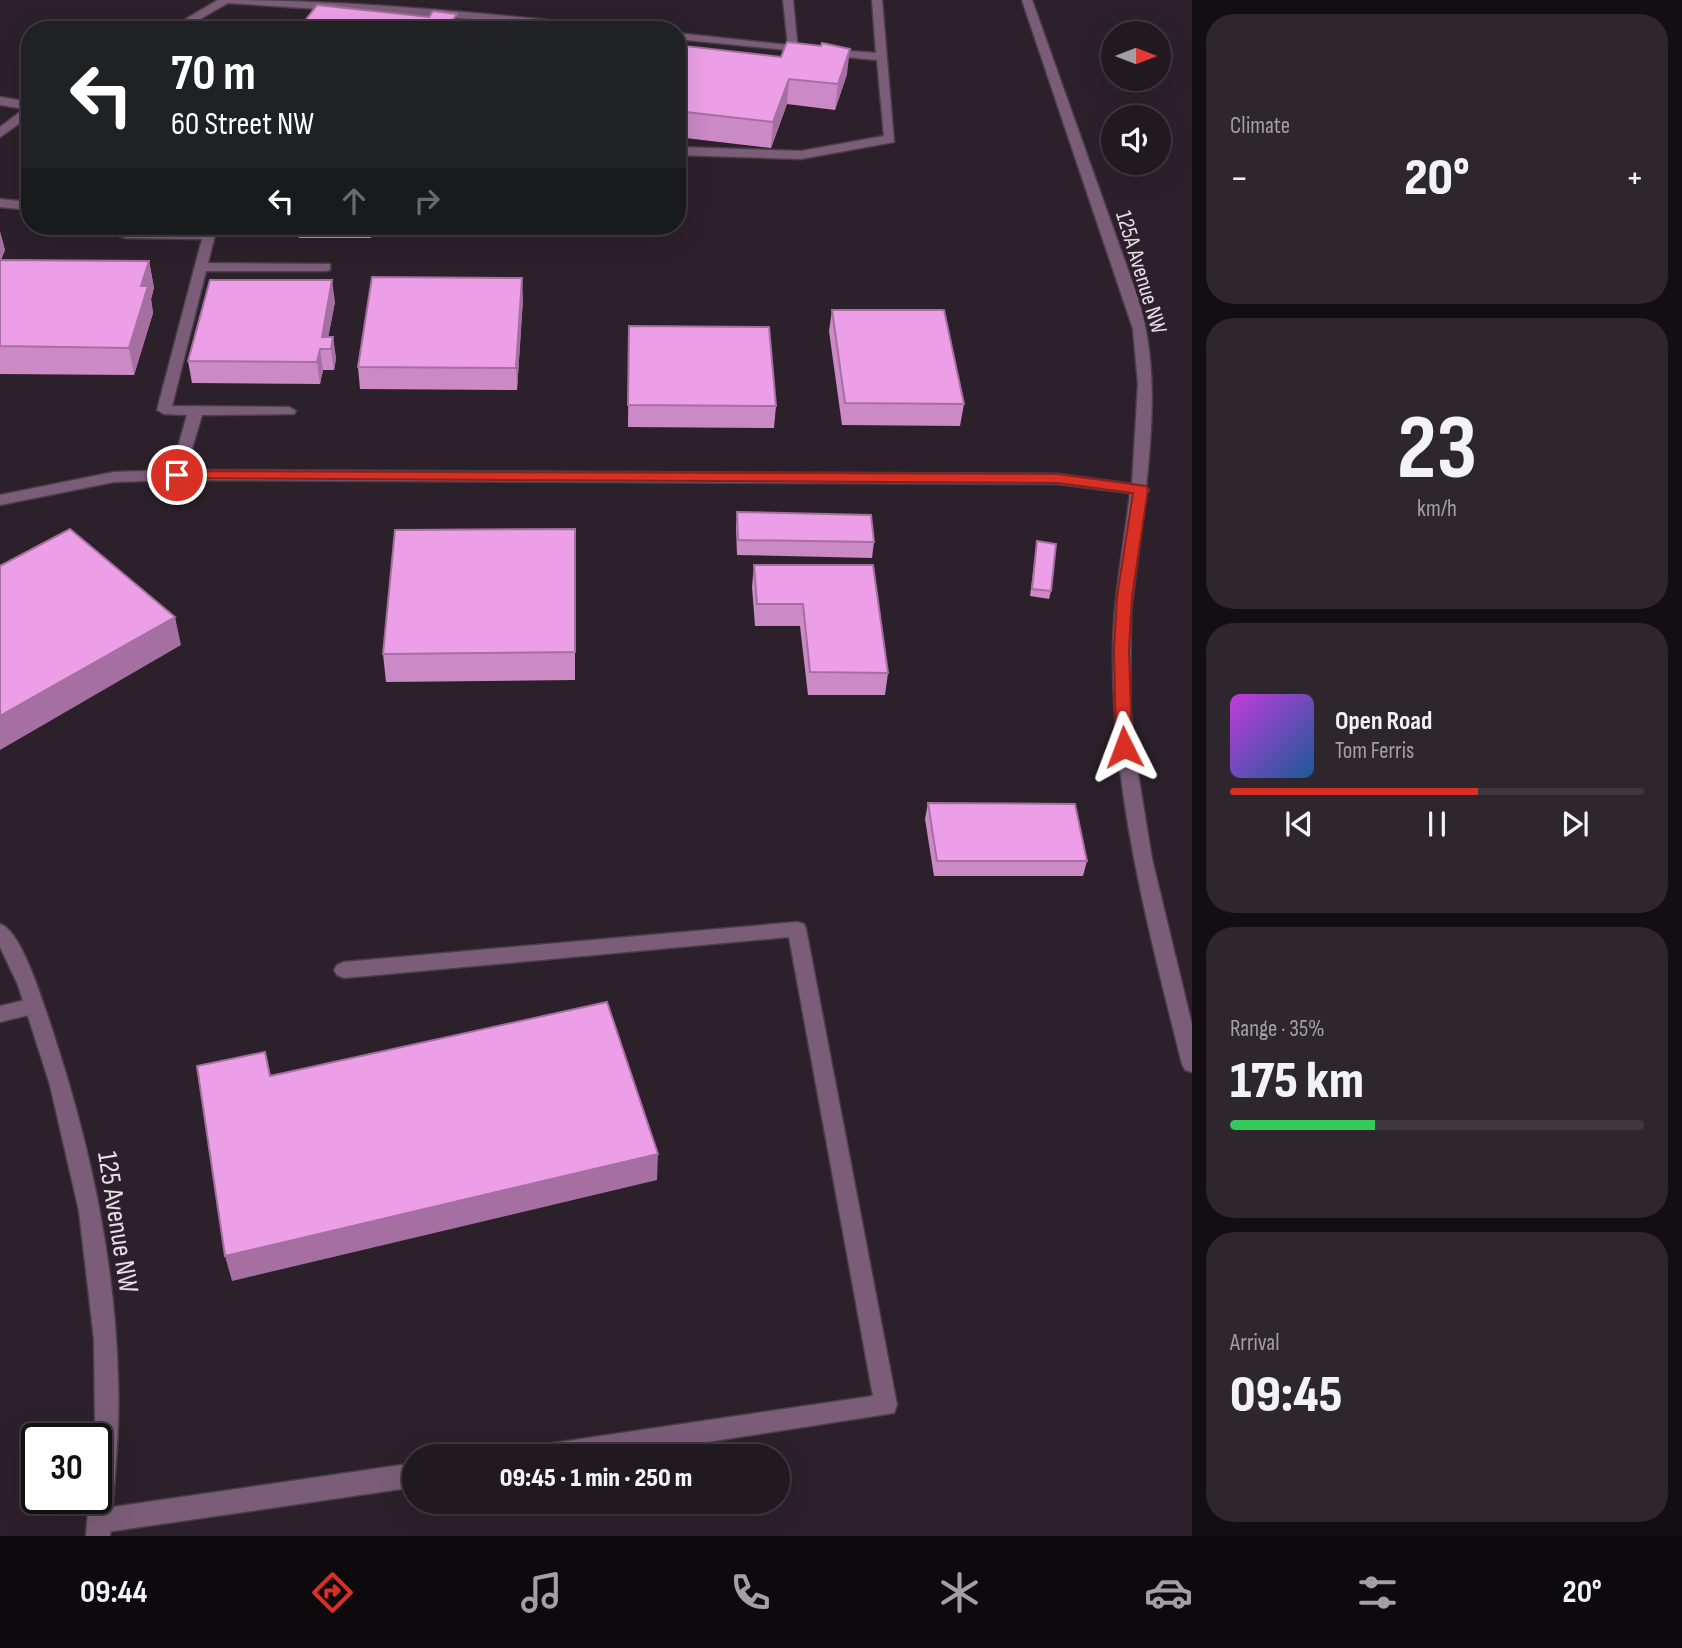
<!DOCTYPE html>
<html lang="en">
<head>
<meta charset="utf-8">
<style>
	:root { --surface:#211920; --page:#2d262d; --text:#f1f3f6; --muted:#a2a0a5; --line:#3e383e; --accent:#d93025 }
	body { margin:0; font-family:"Sofia Sans Condensed",sans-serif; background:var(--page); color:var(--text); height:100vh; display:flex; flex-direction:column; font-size:26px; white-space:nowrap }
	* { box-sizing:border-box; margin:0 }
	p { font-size:23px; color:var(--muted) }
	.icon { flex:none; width:38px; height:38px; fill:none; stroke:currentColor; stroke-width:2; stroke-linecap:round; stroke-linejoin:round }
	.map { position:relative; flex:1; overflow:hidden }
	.side { display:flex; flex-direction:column; gap:14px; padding:14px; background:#120e12; width:490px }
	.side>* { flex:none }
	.guide { position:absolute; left:21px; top:21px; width:665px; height:214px; border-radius:28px; box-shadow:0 7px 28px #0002,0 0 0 2px var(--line); background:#202124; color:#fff; overflow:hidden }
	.needle { width:46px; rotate:90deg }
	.controls { position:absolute; left:1101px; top:21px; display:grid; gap:14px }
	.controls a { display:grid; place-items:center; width:70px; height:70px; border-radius:50%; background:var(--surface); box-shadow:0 7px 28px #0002,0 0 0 2px var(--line); font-size:35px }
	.speed { position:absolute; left:21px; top:1423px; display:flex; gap:14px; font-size:35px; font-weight:700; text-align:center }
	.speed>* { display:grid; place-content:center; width:91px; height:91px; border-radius:50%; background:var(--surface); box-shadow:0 7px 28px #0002,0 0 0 2px var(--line); line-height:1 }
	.speed .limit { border:4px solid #111; border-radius:10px; background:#fff; color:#111 }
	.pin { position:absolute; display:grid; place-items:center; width:60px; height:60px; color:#fff; margin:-30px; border:4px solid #fff; border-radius:50%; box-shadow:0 2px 7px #0007 }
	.me { position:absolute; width:77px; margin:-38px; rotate:357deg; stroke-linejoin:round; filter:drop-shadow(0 0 5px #0008) }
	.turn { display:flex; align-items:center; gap:24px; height:147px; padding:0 35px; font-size:32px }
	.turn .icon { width:91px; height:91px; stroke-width:2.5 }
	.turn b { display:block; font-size:49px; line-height:60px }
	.lanes { display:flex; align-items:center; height:66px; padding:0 35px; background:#0003; justify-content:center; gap:35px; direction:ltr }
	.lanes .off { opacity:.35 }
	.big { font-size:52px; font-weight:800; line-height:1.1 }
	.side .card { flex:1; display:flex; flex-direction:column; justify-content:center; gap:10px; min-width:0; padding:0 24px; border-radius:28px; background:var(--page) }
	.side .dial { align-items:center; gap:0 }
	.dial b { font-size:91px; line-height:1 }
	.song { display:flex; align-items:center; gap:21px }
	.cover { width:84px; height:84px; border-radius:10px; background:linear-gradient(135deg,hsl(290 70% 55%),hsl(210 70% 35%)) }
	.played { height:7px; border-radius:4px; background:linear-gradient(90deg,var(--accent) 60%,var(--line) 60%) }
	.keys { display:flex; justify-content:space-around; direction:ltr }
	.heat { display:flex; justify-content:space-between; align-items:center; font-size:38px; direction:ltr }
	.charge { height:10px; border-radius:5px; background:linear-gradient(90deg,#34c759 35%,var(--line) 0) }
	.trip { position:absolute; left:402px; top:1444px; width:388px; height:70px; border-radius:35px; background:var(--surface); box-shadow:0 7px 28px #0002,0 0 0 2px var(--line); font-weight:800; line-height:70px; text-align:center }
	.dock { display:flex; height:112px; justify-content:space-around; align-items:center; background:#0d0a0d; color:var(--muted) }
	.dock .icon { width:49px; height:49px }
	.dock .current { color:var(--accent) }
	.dock b { font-size:32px; color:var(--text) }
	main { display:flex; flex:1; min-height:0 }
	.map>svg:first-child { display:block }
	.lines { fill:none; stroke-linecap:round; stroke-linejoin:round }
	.lane-casing { stroke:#4a3f49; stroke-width:3 }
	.street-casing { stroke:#4a3f49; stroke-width:3 }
	.lane { fill:#7c5d79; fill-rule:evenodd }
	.street { fill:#7c5d79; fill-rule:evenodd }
	.wall { fill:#cb89c6 }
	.shaded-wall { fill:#a56fa1 }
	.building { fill:#ec9fe6; stroke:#a56fa1; stroke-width:2 }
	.route { fill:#d93025; stroke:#8d1f18; stroke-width:2 }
	.labels { text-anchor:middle; stroke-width:7; stroke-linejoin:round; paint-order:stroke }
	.street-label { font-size:23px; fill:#e7dee6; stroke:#2c212b }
	.near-street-label { font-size:28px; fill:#e7dee6; stroke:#2c212b }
</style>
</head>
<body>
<main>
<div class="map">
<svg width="1192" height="1536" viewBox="0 0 1192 1536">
	<rect width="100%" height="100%" fill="#2c212b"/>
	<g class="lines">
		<!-- lane casing -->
		<g class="lane-casing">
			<path id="lane" d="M218,0c132,0 265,13 397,27l5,3h-39l-79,-9 -274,-18 -47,27h-14z
				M783,0h10l5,51 -121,-12v-6l111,12z
				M872,0h10l12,142 -93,17 -124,-4v-8l124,4 83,-15 -7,-76 -52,-5 -6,-3 6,-3 51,4z
				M0,97l30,5v14l-30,21v-10l24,-18 -24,-4z
				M0,199l30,3v8l-30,-3z
				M95,226h18l14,4 87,2 1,3 -7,28 122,1v6l-5,1h-119l-34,135 117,1 7,4 -2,3 -92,1 -18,60 -7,5 -5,-2 -2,-3 17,-60 -23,-1 -7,-4 45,-171 -76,-1 -30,-9z
				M797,922l7,2 2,5 91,476 -3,8 -277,43h-89l4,-8 8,-3 333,-49 -84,-459 -445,41 -7,-3 -3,-5 3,-5 7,-3z
				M34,998l7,2 3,6 -3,6 -41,10v-16z
				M415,1463v24l-316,46 -8,-4 -4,-8 4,-8 8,-4z"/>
		</g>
		<!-- street casing -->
		<g class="street-casing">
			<path id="street" d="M1022,0h10l106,298c19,62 15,125 8,189l3,3 -3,4 -15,116 -1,92 5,53 17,104 40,166v47l-7,-2 -3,-6c-34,-136 -70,-271 -69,-412 0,-53 11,-106 17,-159l-72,-9 -881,-4 -63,2 -114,23v-10l114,-23 63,-2 881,4 74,10 6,-100 -5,-55z
				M0,924c20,6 39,67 46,87 41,121 69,242 72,370 2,52 -4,104 -8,155h-24l3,-38h7l-2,-159 -15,-128 -29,-126 -32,-100 -18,-38z"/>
		</g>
		<!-- lane -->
		<use href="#lane" class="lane"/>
		<!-- street -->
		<use href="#street" class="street"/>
	</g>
	<!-- wall -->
	<path class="wall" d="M677,45l170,29 -12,36 -48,-6 -16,44 -94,-11z
		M297,226h76l-2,12h-72z
		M0,232l5,18 -4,10 148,1 5,27 -3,11 2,14 -19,62 -134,-1z
		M523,299l-6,91 -157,-1 -2,-22z
		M335,302l-7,35h5l3,22 -2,11h-11l-3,14 -128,-1 -4,-22z
		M832,310l132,94 -4,22 -118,-1 -13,-94z
		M629,326l147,80 -2,22 -146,-1z
		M737,512l137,30 -2,16 -135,-3 -1,-27z
		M575,529v151l-189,2 -3,-28z
		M1037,541l14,50 -2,8 -19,-3z
		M754,565l134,108 -3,22h-77l-8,-69h-45l-3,-39z
		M928,803l159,58 -4,15h-149l-9,-57z"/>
	<!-- shaded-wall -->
	<path class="shaded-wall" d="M850,49l-3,25 -12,36 3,-26z
		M789,79l-2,25 -16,44 2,-26z
		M370,226h3l-2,12z
		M0,232l5,18 -5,11z
		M149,261l5,27 -3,11 2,14 -19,62 -5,-27 12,-62z
		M522,278l1,21 -6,91 -1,-22z
		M332,280l3,22 -9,47 -4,-12z
		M333,337l3,22 -2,11 -3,-21z
		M320,349l3,21 -3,14 -3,-22z
		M175,617l6,28 -181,105v-34z
		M658,1154l-1,26 -425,101 -7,-25z"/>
	<!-- building -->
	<path class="building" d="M317,5l112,12 4,-6 24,3 -4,6 90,10h-245z
		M787,42l34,4 1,-3 28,6 -12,35 -49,-5 -16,43 -96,-11v-66l104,12z
		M0,260l149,1 -8,25h7l-19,62 -129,-2z
		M372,277l150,1 -6,90 -158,-1z
		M210,280h122l-10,57h11l-2,12h-11l-3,13 -129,-1z
		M832,310h112l20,94 -119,-1z
		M629,326l140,1 7,79 -148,-1z
		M737,512l134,3 3,27 -136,-2z
		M70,529l105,88 -175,99v-150z
		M575,529v123l-192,2 12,-124z
		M1037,541l19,3 -5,47 -19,-2z
		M754,565h119l15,108 -78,-1 -7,-68h-46z
		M928,803l147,1 12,57h-150z
		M607,1002l51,152 -433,102 -28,-190 68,-14 5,24z"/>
	<!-- route -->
	<path class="route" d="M177,471l881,3 88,12 2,3 -16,108 -3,52 3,98 -8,6 -8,-6 -2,-98 3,-52 16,-104 -75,-10 -886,-5v-6z"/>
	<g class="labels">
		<!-- street labels -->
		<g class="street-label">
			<text transform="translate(1142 272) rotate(73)" y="8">125A Avenue NW</text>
		</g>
		<!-- near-street labels -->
		<g class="near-street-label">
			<text transform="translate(119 1222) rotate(81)" y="10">125 Avenue NW</text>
		</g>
	</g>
</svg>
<div class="controls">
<a><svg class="needle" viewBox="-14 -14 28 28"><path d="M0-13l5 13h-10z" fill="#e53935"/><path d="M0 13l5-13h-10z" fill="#a2a0a5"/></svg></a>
<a><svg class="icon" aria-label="sound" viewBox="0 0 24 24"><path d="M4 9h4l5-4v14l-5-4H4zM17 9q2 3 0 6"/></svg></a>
</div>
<div class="speed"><div class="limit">30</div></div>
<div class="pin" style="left:177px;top:475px;background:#d93025"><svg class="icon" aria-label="arrive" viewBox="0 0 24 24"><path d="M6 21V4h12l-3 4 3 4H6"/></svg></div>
<svg class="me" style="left:1124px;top:747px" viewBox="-20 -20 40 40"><path d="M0-17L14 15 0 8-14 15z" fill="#d93025" stroke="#fff" stroke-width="4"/></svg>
<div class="trip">09:45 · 1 min · 250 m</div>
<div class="guide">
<div class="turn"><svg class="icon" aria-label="left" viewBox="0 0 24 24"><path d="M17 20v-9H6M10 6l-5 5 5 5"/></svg><div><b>70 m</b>60 Street NW</div></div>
<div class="lanes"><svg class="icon" aria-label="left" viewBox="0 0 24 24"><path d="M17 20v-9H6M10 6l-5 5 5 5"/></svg><svg class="icon off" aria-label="ahead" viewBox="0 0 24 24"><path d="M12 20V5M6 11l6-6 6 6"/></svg><svg class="icon off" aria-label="right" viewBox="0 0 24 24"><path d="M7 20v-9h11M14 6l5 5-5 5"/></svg></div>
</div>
</div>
<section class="side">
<div class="card"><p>Climate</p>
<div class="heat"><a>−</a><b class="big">20°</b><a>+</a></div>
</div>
<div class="card dial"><b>23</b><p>km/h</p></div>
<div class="card">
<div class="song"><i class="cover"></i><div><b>Open Road</b><p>Tom Ferris</p></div></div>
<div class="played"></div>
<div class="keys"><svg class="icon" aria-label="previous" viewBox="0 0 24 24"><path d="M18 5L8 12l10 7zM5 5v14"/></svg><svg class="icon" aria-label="pause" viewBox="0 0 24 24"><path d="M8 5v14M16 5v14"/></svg><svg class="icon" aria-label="next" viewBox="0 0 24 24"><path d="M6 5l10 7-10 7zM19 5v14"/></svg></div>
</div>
<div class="card"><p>Range · 35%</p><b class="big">175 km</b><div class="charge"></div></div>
<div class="card"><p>Arrival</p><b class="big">09:45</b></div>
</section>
</main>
<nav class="dock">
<b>09:44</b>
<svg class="icon current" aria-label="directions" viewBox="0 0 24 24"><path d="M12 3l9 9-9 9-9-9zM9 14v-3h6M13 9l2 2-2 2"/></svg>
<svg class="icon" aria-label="music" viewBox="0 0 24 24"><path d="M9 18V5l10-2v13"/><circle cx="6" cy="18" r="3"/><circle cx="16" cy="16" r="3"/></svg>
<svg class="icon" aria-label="phone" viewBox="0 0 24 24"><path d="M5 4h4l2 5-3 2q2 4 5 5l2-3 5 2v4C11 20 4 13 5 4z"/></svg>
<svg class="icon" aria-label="climate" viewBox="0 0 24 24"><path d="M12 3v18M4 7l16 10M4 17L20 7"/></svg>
<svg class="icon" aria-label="car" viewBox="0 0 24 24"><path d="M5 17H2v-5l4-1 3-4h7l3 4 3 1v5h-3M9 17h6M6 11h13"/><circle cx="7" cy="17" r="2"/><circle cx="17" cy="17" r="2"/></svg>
<svg class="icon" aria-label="filters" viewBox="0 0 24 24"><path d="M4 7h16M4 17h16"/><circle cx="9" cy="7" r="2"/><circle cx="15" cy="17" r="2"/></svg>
<b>20°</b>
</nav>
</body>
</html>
